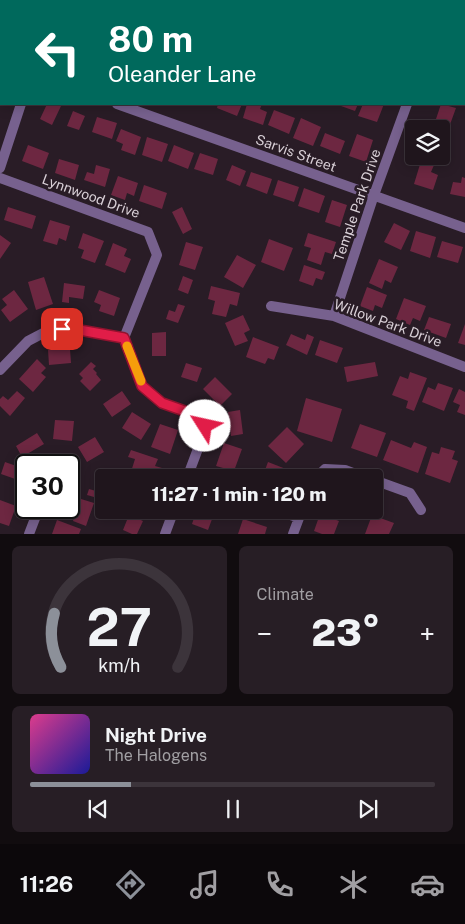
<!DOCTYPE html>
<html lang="en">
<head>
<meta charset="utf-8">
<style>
	:root { --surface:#1f151c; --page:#271e25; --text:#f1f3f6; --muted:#a19fa3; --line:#3c343b; --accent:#8c9099 }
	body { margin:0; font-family:"Public Sans",sans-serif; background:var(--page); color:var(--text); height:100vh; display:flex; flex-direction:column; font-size:19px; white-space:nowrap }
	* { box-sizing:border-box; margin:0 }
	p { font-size:16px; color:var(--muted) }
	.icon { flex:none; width:28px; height:28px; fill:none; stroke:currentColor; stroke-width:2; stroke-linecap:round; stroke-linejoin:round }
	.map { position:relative; height:534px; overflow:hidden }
	.details { display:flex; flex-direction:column; gap:12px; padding:12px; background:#110c0f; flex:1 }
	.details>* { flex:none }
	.banner { position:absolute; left:0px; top:0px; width:465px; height:105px; box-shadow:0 2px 12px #0003,0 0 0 1px var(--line); background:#00695c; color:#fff; overflow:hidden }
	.fabs { position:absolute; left:405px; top:120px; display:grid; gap:10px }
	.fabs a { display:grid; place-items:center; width:45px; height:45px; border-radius:5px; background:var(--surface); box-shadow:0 2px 12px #0003,0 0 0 1px var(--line); font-size:25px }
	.speed { position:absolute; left:15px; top:454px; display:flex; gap:10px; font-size:25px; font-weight:700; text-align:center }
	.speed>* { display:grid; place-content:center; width:65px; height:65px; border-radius:50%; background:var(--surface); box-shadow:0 2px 12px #0003,0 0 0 1px var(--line); line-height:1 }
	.speed .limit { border:2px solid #111; border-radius:8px; background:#fff; color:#111 }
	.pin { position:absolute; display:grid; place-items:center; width:42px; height:42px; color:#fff; margin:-21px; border-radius:10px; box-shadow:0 2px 8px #0006 }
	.me { position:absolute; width:55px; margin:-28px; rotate:305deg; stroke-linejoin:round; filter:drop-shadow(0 0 4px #0008) }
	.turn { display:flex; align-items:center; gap:18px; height:105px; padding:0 25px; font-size:22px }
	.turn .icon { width:65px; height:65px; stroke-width:2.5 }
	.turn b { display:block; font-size:35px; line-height:42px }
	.big { font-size:38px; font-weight:800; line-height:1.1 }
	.details .tile { flex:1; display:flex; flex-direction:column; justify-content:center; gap:8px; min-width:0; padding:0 18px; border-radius:8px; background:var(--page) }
	.details .dial { align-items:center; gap:0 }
	.dial svg { height:130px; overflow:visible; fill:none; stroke:var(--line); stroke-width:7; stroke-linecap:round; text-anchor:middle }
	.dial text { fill:var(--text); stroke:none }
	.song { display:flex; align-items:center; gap:15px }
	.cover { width:60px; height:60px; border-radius:8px; background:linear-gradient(135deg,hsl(330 70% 55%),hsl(240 70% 35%)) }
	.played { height:5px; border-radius:2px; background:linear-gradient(90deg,var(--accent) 25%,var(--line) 25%) }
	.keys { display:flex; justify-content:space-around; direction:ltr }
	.heat { display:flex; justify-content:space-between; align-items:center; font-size:28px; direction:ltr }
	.details .tiles { flex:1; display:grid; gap:12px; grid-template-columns:1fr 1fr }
	.tile:last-child { grid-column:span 2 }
	.trip { position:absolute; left:95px; top:469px; width:288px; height:50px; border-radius:5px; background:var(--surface); box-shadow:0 2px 12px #0003,0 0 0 1px var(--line); font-weight:800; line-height:50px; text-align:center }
	.tab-bar { display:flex; height:80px; justify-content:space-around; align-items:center; background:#0c080b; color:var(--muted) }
	.tab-bar .icon { width:35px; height:35px }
	.tab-bar .selected { color:var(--accent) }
	.tab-bar b { font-size:22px; color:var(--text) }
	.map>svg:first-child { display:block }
	.building { fill:#6d2741 }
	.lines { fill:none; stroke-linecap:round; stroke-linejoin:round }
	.minor { stroke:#77618e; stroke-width:10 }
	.route-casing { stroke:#92132f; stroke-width:12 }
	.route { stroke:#e11d48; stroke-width:9 }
	.slow { stroke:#f59e0b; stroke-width:9 }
	.labels { text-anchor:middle; stroke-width:5; stroke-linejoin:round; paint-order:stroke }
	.street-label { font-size:14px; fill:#d8cfd6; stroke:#291c26 }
</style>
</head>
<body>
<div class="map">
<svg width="465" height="534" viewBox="0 0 465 534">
	<rect width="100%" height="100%" fill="#291c26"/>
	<!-- building -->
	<path class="building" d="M47,104h9l5,2 -9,19 -12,-6z
		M218,104h24l-5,12 -20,-8z
		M247,104h15l-2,5 7,3 -4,13 -20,-7z
		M342,104h16l-3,7 -14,-5z
		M363,104h21l-7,18 -19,-6z
		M441,104l15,4 -8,22 -14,-5z
		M274,110l21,8 -6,16 -21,-9z
		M73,111l12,5 -6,14 -12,-4z
		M97,117l20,6 -5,16 -20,-7z
		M301,118l20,9 -8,19 -20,-8z
		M121,129l20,8 -6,18 -14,-5 2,-6 -7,-3z
		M325,133l20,8 -5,13 -20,-8z
		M357,134l16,6 -7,22 -17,-6z
		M147,137l21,7 -6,18 -20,-7z
		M28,145l21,8 -6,16 -21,-8z
		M174,145l20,8 -6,16 -20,-8z
		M200,153l18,6 -5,16 -19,-6z
		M59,159l20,6 -4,15 -20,-7z
		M421,161l13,4 -3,7 7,3 -5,15 -19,-6z
		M96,165l14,4 -5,18 -21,-7 3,-8 7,2z
		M232,165l14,6 -6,15 -14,-6z
		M251,172l21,7 -5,15 -21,-8z
		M118,176l20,7 -4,13 -7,-3 -2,7 -14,-5z
		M462,177l3,1v19l-15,-3 3,-12 8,1z
		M278,180l21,7 -5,15 -21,-7z
		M144,185l23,8 -5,16 -23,-8z
		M304,188l21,8 -6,17 -21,-7z
		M332,200l15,5 -7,22 -15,-5z
		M8,207l28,9 -4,13 -28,-9z
		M182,207l10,22 -9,5 -11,-22z
		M50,220l20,6 -4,15 -7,-3 -2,7 -14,-4z
		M394,223l16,8 -9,19 -17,-8z
		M416,231l20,6 -6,21 -20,-7z
		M83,233l21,8 -9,22 -14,-5 3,-8 -6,-2z
		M308,233l28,9 -4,12 -7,-2 -4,13 -14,-5 4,-12 -7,-2z
		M0,235l11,8 -11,16z
		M269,239l24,9 -9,23 -23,-9z
		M442,241l21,6 -5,16 -21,-6z
		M186,242l17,5 -8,23 -16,-5z
		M113,243l14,6 -3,7 7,3 -6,14 -20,-8z
		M237,255l19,10 -13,23 -19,-11z
		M379,259l19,8 -7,16 -6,-3 -3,9 -13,-6z
		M304,265l21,7 -3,8 -6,-2 -3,8 -14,-5z
		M183,276l10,4 -5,14 -10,-4z
		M44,277l9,27 -17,6 -8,-28z
		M64,283l21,3 -2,13 -14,-2v6l-7,-1z
		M211,286l29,7 -3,13 -7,-2 -4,13 -14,-3 3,-13 -7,-2z
		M367,287l20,8 -5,13 -7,-3 -2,6 -13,-5z
		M14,290l14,19 -18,13 -9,-12 6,-5 -5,-6z
		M99,290l21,8 -6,18 -15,-5 2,-6 -7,-3z
		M404,298l22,8 -6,15 -7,-3 -3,7 -14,-6z
		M178,304l7,2 -7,17 -12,-4 3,-9 6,2z
		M243,315l7,15 -6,3 4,8 -13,5 -10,-23z
		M429,317l22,7 -5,14 -22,-8z
		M465,324v21l-7,-2z
		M166,332v24h-14v-23z
		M291,334l14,6 2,-6 7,3 -7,18 -21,-10z
		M253,337l26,10 -5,13 -6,-2 -3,6 -19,-7z
		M320,340l23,8 -6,15 -22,-8z
		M70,349l1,14 -22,2 -1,-15z
		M37,359l9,9 -5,5 5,4 -13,15 -14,-13z
		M91,362l5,4 -3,3 4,4 -1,1 5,6 -11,11 -10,-10 3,-3 -4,-4z
		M375,362l3,14 -31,6 -3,-15z
		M186,363l16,5 -5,14 -16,-5z
		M410,372l17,6 -13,33 -8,-3 2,-7 -16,-6 8,-19 8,3z
		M215,377l17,17 -12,12 -17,-17z
		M438,383l15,5 -9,23 -22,-9 6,-15 7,3z
		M459,389l6,3v23l-8,-3 3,-7 -7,-3z
		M17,391l8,7 -15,18 -10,-10v-7l3,-3 5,4z
		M122,391l9,13 -19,13 -9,-13z
		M306,398l36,11 -10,33 -35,-11z
		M240,410l3,24 -12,2 -3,-24z
		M132,412l19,12 -10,16 -19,-12z
		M55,420l19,1 -2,20 -19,-2z
		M160,424l18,6 -8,24 -19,-7z
		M360,424l26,9 -9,24 -26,-9z
		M287,427l17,17 -18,19 -18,-17z
		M37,433l7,11 -22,13 -6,-11z
		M95,437l9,15 -17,10 -9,-15z
		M391,440l20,8 3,-6 13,5 -9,26 -35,-13z
		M224,443l18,6 -8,22 -18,-5z
		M441,447l14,4 -3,8 6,2 -8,22 -25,-9 7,-22 7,2z
		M131,450l27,9 -3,7 7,2 -3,10h-30l6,-19 -7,-2z
		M5,462l17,6 -4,12 -17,-6z
		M268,462l18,7 -3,9h-21z
		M98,485l6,2 -3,12 -14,-4 2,-6 7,2z
		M81,499l13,4 -8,23 -13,-5z
		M0,500l16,6 -7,20 -9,-3z
		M206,510l9,1 -7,19 -16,-6 4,-12 8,3z
		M320,514l19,7 -5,13h-12l-8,-3z
		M129,515l14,6 -6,13h-5l-9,-4z
		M372,515l22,8 -5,11h-24z
		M243,519l24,8 -2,7h-27z
		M57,520l24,9 -2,5h-27z"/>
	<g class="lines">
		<!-- minor -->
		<path class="minor" d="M170,0l4,1
			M58,1l1,-1
			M442,1l1,-1
			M117,104l348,124
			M0,168l21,-64
			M0,178l148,54 9,23 -33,83 18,48 20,17 31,11 12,11 -3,13 -15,40
			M271,306l63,10 131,51
			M334,316l40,-121 33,-91
			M0,370l28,-29 23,-12h22l51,9
			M316,478l9,-9 20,1 21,8
			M374,480l36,13 11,17
			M277,510l22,8
			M29,534l10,-26
			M165,534l9,-24
			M293,534l9,-24"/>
	</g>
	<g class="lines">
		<!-- route casing -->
		<g class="route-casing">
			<path id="route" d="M62,329h12l50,9 18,48 20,17 31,11 12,12"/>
		</g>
		<!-- route -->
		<use href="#route" class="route"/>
		<!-- slow -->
		<path class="slow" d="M127,346l14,35"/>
	</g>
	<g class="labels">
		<!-- street labels -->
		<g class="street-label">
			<text transform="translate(296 153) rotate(20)" y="5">Sarvis Street</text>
			<text transform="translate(91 196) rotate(20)" y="5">Lynnwood Drive</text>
			<text transform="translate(357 205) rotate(-71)" y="5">Temple Park Drive</text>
			<text transform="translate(388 323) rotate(20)" y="5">Willow Park Drive</text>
		</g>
	</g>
</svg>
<div class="fabs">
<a><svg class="icon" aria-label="layers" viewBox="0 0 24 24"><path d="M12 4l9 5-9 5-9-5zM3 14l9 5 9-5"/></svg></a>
</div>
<div class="speed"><div class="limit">30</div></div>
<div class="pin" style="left:62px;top:329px;background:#d93025"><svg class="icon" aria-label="arrive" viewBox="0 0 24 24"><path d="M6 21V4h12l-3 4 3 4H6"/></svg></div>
<svg class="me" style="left:205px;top:426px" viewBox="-20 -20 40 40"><circle r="19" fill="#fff"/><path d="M0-13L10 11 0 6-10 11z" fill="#e11d48"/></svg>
<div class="trip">11:27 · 1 min · 120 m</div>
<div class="banner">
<div class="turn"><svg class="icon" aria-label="left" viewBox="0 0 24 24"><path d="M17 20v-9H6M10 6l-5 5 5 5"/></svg><div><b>80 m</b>Oleander Lane</div></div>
</div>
</div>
<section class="details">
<div class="tiles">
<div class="tile dial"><svg viewBox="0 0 100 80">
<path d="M14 69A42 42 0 1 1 86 69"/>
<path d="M14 69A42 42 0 0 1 10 36" stroke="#8c9099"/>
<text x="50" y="56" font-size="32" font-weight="700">27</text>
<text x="50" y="72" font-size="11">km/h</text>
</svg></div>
<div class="tile"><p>Climate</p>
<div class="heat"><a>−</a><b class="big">23°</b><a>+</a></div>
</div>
<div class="tile">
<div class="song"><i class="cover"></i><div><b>Night Drive</b><p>The Halogens</p></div></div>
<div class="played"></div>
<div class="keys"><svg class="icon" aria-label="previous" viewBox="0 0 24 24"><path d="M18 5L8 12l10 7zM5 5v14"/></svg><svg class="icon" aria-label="pause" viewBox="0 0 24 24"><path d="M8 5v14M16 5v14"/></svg><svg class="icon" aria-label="next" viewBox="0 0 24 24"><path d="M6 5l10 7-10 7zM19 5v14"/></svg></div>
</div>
</div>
</section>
<nav class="tab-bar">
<b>11:26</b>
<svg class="icon selected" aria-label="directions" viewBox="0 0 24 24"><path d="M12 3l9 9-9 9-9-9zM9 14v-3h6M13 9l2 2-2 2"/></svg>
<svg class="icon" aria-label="music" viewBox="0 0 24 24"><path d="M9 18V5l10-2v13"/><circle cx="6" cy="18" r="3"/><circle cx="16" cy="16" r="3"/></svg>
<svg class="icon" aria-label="phone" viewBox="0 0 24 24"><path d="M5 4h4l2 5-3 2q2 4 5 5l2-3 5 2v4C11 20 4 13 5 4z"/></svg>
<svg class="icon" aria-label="climate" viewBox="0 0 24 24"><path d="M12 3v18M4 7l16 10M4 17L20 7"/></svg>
<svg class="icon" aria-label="car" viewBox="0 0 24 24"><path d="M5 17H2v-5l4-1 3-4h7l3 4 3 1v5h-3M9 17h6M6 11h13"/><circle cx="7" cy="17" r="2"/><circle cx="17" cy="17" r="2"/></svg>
</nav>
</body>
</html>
